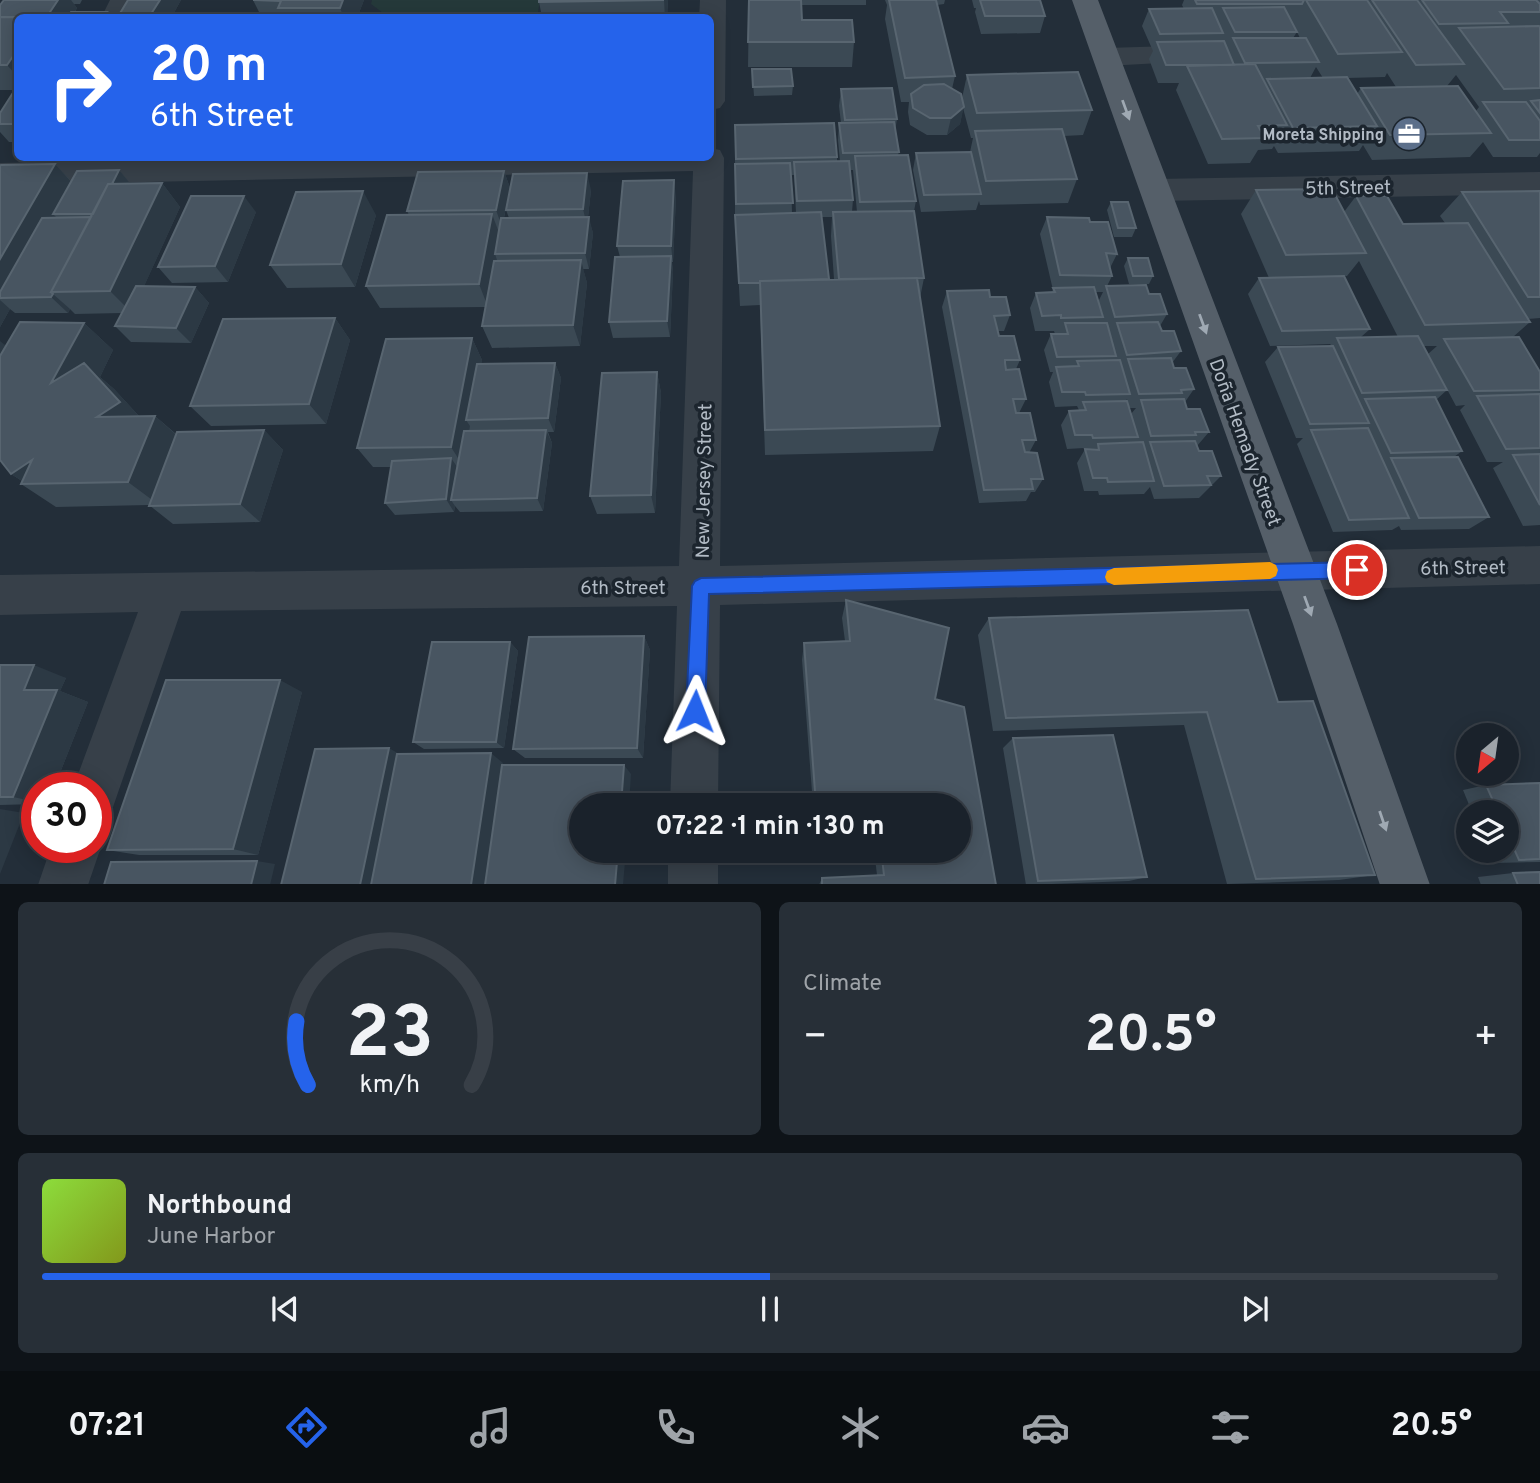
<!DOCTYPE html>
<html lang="en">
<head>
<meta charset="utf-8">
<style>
	:root { --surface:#1a222b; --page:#272f37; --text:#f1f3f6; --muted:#9fa4a9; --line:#383f47; --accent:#2563eb }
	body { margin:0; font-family:Overpass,sans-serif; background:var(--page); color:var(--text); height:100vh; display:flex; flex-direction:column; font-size:26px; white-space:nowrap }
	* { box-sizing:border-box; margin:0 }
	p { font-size:23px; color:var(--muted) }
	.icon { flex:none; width:38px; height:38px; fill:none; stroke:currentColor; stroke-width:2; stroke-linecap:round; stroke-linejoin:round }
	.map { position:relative; height:884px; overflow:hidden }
	.details { display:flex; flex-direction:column; gap:18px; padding:18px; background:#0e1318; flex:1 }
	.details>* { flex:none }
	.top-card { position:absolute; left:14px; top:14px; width:700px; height:147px; border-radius:10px; box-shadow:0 4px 18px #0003,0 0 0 2px var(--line); background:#2563eb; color:#fff; overflow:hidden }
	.needle { width:46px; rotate:209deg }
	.fabs { position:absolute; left:1456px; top:723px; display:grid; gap:14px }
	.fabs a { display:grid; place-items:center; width:63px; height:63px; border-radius:50%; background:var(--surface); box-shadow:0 4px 18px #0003,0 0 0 2px var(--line); font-size:35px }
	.speed { position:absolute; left:21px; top:772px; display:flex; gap:14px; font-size:35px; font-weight:700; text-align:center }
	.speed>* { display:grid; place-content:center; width:91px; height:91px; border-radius:50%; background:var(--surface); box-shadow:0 4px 18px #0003,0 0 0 2px var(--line); line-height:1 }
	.speed .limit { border:10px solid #d22; background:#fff; color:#111 }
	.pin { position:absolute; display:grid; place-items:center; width:60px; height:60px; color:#fff; margin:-30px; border:4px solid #fff; border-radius:50%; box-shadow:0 2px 7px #0007 }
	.me { position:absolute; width:77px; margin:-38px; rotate:2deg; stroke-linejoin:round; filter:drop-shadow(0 0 5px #0008) }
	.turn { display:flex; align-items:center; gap:24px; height:147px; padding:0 21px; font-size:32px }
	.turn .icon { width:91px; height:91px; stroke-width:2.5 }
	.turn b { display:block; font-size:49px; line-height:60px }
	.big { font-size:52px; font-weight:700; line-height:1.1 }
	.details .tile { flex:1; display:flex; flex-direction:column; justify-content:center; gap:10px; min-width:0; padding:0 24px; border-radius:10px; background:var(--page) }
	.details .dial { align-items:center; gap:0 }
	.dial svg { height:182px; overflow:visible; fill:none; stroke:var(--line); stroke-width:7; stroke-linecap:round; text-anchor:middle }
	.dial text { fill:var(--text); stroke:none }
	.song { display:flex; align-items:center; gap:21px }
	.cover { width:84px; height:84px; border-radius:10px; background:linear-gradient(135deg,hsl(90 70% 55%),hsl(70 70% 35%)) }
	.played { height:7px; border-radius:4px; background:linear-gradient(90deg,var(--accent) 50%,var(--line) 50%) }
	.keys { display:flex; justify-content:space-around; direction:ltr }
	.heat { display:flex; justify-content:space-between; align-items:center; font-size:38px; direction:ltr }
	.details .tiles { flex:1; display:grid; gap:18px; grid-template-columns:1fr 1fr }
	.tile:last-child { grid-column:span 2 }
	.trip { position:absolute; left:569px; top:793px; width:402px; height:70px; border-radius:35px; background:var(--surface); box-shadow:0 4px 18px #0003,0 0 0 2px var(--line); font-weight:700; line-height:70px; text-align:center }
	.tabs { display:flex; height:112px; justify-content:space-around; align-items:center; background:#0a0e11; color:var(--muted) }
	.tabs .icon { width:49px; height:49px }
	.tabs .on { color:var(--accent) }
	.tabs b { font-size:32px; color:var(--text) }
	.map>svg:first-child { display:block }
	.green { fill:#25393a }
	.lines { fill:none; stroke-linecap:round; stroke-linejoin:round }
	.minor { fill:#374049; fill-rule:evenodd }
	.major { fill:#555f69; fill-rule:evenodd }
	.wall { fill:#3b4954; fill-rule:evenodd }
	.shaded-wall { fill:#2c3944 }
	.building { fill:#485561; stroke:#586570; stroke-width:2 }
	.oneway { fill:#9fa9b3 }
	.route { fill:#2563eb; stroke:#184099; stroke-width:2 }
	.slow { fill:#f59e0b }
	.labels { text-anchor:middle; stroke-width:7; stroke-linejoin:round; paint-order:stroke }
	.far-poi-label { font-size:16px; font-weight:bold; fill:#b2bbc5; stroke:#1c252e; text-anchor:end }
	.street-label { font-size:19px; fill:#b2bbc5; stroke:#1c252e }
</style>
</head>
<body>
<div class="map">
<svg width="1540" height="885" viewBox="0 0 1540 885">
	<rect width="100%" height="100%" fill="#232e39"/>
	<!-- green -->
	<path class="green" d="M372,0h168l-3,18 -154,-1v-4l-12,-9z"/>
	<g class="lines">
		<!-- minor -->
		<path class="minor" d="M110,0h26l-9,18h-26z
			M700,0h26l-1,101 -5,7 -10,2v-92h-11z
			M1203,45l10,3 4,6 -4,6 -106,6 -10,-3 -4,-6 4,-6 10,-3z
			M710,148l10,2 4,8 -4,408 820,-20v38l-820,21 -2,200h-48l7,-199 -496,5 -68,196 -17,7v-26h-23l65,-176 -138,3v-40l679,-9 14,-395 -693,14v-22l288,-5h422z
			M1540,172v22l-384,7 -11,-3 -5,-8 5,-8 11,-3z
			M96,836l5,11 -13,38h-50l13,-38h45z
			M668,850h50v35h-50z"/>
		<!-- major -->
		<path class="major" d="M1072,0h26l239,624 93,261h-50l-87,-261z"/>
	</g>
	<!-- wall -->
	<path class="wall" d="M4,0h78l-2,4h-6l3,4 -2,4 -57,6v124h-9l-9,-10v-19l15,-23h-15v-85z
		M127,0h54l-10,18h-50l-2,-3 8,-14z
		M253,0h111l-7,18h-95z
		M668,0l-1,18h-130l5,-1 -3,-15z
		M749,0h117v5h-65l1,15 52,22 -2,25h-104z
		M885,0h60l-1,4 -7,1 18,71 -3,13 10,9 5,-23 125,35 -9,25 -19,1 13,43 -9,24 -88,2 -1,-4 -3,9 -55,2 -8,-42 3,-17 54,-1 3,-14h-2l-8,-30 -3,16 -13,11h-20l-17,-10 -2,-13 1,-10h-8l-16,-83 2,-14z
		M972,0h68l5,16 -5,17 -59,1 -6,-22 1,-4h-2z
		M1184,0h356v153l-3,4h-44l-10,-15 -13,15 -98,3 -9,-15 -4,6 -81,2 -4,-7 -2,3 -14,1 -8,13 -42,1 -32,-74 3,-7h-21l-9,-24 4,-8 -11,-25 7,-17h35l-2,-4zM1297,32l3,6h-7zM1316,67l7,11h-13zM1387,73l9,14 -35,1 -4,6 -10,-16 38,-1zM1456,75l23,32 -3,4 -29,-25z
		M752,69l41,17 -1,9 -38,1z
		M841,89l56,30 -2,12 4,21 -1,3 18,46 -2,10 10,67 -4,20 20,128 -7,25 -168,4 -5,-150 -20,1 -5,-91v-90l102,32v5h3l-2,-22 1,-17h2l-2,-17zM850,170h3l4,42h-5l1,-12zM791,175h3l2,38h-4zM821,217h11l-1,19 3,43h-5z
		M55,164l16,17 48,-11 11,14 32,-1 18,24 -36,79 51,1 14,16 -18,40 -60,-1 -16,-16 7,-13 -47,1 -5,-5 -2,4h-53l-5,-4 -10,18v-161z
		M504,171l6,17 -6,30h5l-3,-8 85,-20 -3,27 5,16 -4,36h-6l4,14 -7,63 -88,2 -10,-22 4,-19 -106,1 -14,-22 43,-71 -2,-4z
		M1256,190l88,22 12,-16 47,28 42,-1 -5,-7 22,-24 78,-1v127l-12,1 2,3 -17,15 27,35v153l-17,1 -30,-58 10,-6h-16l-27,-52 5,-5 -9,1 -28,-52 9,-8h-14l24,44 -11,10 26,51 -8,6 35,60 -20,12 -68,1 -2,-4 -7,4 -59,2 -36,-88 6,-6h-7l-31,-76 13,-15 51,-1 2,-2 -61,2 -22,-52 11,-16h10l-28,-64zM1359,261l39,76h-37l9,-8 -26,-53h3z
		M676,197l-3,65h-1l1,10 -3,65 -57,1 -4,-16 11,-65 -3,-11z
		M1111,202l25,26 -4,9h-18l-7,-27z
		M256,212l-28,70 -56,1 -14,-16z
		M376,215l-21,72 -68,1 -17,-23z
		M1047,217l43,5 27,32 -7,14 2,8 -5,10 42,8 18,20 -7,12 2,5 19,20 -9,12 2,5 20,21 -9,13 2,7 22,23 -12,14 2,5 22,25 -22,22 -45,1 -4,-12 -6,7 -45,1 -1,-4h-14l-7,-28 7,-12v-3l-17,1 -6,-24 8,-14 10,-1 -2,-4 -22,1 -6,-25 4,-10h-3l-6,-22 7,-16h10h-6l-1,-3h-19l-5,-23 6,-15 15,-1 2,-2 -13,-56zM1095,292h8l-5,10zM1127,399l2,9h7l-5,6 -5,-13z
		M1128,258l25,18 -4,8h-20l-5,-18z
		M947,291l43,6 20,18 -6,16h-6l1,5 21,24 -4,9 10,30 -7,14 17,27 -7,13 14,26 -8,13h-4l-5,9 -47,2 -37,-196z
		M335,318l15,22 -24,84 -115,2 -21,-20z
		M84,323l29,27 -13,27 14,12 25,27h16l21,18 88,-4 19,20 -23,72 -87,2 -24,-19 -93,2 -35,-23 1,-3 -11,-7 -5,-128z
		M472,338l10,22 -1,4 74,-1 6,15 -7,54h-6l4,11 -9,68 -83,1 -5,-6 -1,6 -59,3 -10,-12 6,-36h-18l-16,-19z
		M657,372l4,21 -6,120 -58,1 -7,-18z
		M846,600l89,99 61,186h-177l3,-7 55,-3 -3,-25h85v-45h-146l-11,-145 2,-17 41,-2 -3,-23z
		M989,618l289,84 97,173 -36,5 -112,4 -43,-159 -191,6 -15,-96z
		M644,636l6,14 -7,108h-118l-12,-9z
		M510,642l8,9 -14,97 -80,1 -11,-7z
		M0,665l66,13 -6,13 28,11 -34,86h-17v16l-37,1z
		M302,692l-44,163h-119l-32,-5z
		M1013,738l134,139 -18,4 -103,4 -23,-137z
		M1540,783v79l-46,1 -6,-13h19v-38h-35l-9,-22 23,-5z
		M1513,873l27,12h-59l-3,-8z"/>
	<!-- shaded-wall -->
	<path class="shaded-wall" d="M58,0h13l6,8 -6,10h-25z
		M160,0h21l-10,18h-18l-2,-4z
		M343,0h21l-7,18h-13l-4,-10z
		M664,0h4l-1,18h-2z
		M107,12l4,6h-8z
		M18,49v28l-11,-12z
		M964,107l-4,17 -13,11 4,-17z
		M55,164l22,24 -24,26 6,6 -59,78v-39z
		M119,170l14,17 -37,27z
		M504,171l6,17 -8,39 -6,-17z
		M587,173l4,17 -4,36 -4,-17z
		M674,180l2,17 -3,65 -2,-16z
		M162,183l18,24 -48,106 -22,-22z
		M363,191l13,24 -21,72 -14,-23z
		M244,196l12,16 -28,70 -13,-16z
		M492,214l9,24 -6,16 2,6 -9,47 -9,-23z
		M589,217l4,16 -4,36 -4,-16z
		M671,256l2,16 -3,65 -3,-16z
		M581,260l6,23 -7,63 -7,-21z
		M195,287l14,16 -18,40 -15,-15z
		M53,294l17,15 -2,4 -17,-16z
		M0,300l10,9 -10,18z
		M335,318l15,22 -24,84 -17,-20z
		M84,323l29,27 -13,27 14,12 35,38 -21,15 -77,-59z
		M472,338l10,22 -11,60h-5l4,6 -7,40 -12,-19z
		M0,341l10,8 -10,18z
		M555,363l6,15 -7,54 -6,-14z
		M657,372l4,21 -6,120 -4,-18z
		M155,416l28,25 -24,64 -31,-23z
		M264,430l19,20 -23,72 -20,-18z
		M546,430l6,13 -9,68 -6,-13z
		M451,458l9,13 -9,29 4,6 -1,6 -8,-13z
		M32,460l-5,24 -16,-10z
		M644,636l6,14 -7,108 -6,-10z
		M510,642l8,9 -14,97 -8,-6z
		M34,665l32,13 -6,13 28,11 -34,86h-17v14l-24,-5 11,-107z
		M280,680l22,12 -44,163 -25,-6z
		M389,748l17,10 -26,127h-20z
		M491,753l12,10 -17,122h-15z
		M624,765l7,9 -2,31h-8z
		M0,809l24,4 -24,61z
		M618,850h8l-3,35h-8z
		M257,861l18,3 -5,21h-19z"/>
	<!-- building -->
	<path class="building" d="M4,0h54l-12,18 -46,-1v-12z
		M128,0h32l-9,14 -32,1z
		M253,0h90l-3,8h-62l3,-7z
		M539,0h125l-125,2z
		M749,0h52l1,20h50l2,22h-106z
		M889,0h47l19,76 -50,2z
		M980,0h60l5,16h-60z
		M1195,0h109l-2,4h-105z
		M1306,0h61l35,52 -64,2z
		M1372,0h45l47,64 -48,1z
		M1422,0h114l4,4v8h-40l8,11 -69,1z
		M1284,7l13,25h-62l-12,-24z
		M1212,8l11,25 -63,1 -11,-25z
		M71,12h36l-4,6h-36z
		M660,14v4h-47v-3z
		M307,15h34l-1,3h-34z
		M595,16l-1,2h-57v-1z
		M0,17h39l-21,1v31l-11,16h-7z
		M1539,26l1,1v61l-36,1 -45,-61z
		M1233,38h73l13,24 -74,1z
		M1224,41l10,24h-68l-9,-23z
		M1255,64l32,61 -29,1 7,12 -43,1 -35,-73z
		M752,69h39l2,17 -40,1z
		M1078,72l14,38 -115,3 -10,-38z
		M1347,77l30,49 -84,2 -26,-49z
		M944,84l17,10 3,13 -13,11h-21l-17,-10 -2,-14 13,-9z
		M18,85v39h-18v-11z
		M1458,86l33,47 -101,2 -29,-47z
		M892,88l5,31 -52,1 -4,-31z
		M1540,100v13l-9,-12z
		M1483,102h43l14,19v19h-31z
		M894,122l5,30 -56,1 -4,-30z
		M834,123l3,34 -101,2 -1,-34z
		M1062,129l15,50 -91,2 -11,-50z
		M971,152l10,42 -57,1 -8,-42z
		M908,155l8,46 -56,1 -5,-46z
		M849,161l4,39 -56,1 -3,-39z
		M790,163l3,40 -57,1 -1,-40z
		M55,164l-55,95v-93l1,-1z
		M119,170l-7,14h-4l-15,30h-40l24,-43z
		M504,171l-8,39 -89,1 11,-39z
		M587,173l-4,36 -77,1 7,-36z
		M674,180l-3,66h-54l6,-65z
		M162,183l-52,108 -59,1 57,-108z
		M1332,189l34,64 -80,2 -30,-65z
		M363,191l-22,73 -71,1 26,-73z
		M1540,191v106h-12l-66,-105z
		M191,196h53l-29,70 -57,1z
		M1356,196h31l16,28 65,-1 62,99 -105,3z
		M1111,202h17l8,26h-18z
		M914,211l10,67 -85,1 -6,-67z
		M821,212l8,67 -69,2v2h-21l-4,-68z
		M492,214l-13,70 -113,2 21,-71z
		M91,217l-40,75 2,2 -2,3 -51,1v-6l42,-74z
		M589,217l-4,36 -90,1 6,-36z
		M1047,217l42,1 1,4h18l9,32 -11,-1 6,23 -52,-1z
		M671,256l-4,65 -58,1 6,-65z
		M1128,258h20l5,18h-20z
		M581,260l-8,65 -91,1 12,-65z
		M1344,276l26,53 -88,2 -23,-53z
		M917,278l23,148 -175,4 -5,-149z
		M1146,285l3,9h11l7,20 -52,3 -9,-31z
		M136,286l59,1 -19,41 -61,-2z
		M1094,287l9,30 -42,1v-3l-19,1 -6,-23 19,-1 -2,-4z
		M989,290l1,7h16l4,18 -16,1 5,20h15l6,24h-15v3l1,7 13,-1 7,30h-13l3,14h14l6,27h-14l3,12 12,1 6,26h-12l2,10 -49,1 -37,-199z
		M335,318l-26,86 -119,2 33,-87z
		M20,322l64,1 -33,60 33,-20 36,39 -23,15 58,-1 -27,66 -107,2 11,-24 -21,14 -11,-14v-104z
		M1158,322l4,9h12l7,20 -54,4 -10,-32z
		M1065,323h42l9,33 -59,1 -6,-23h17z
		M1418,336l29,54 -85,3 -25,-55z
		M1519,337l21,35v18l-66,1 -30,-52z
		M472,338l-21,109 -94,1 29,-109z
		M1333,346l36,77 -59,1 -32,-77z
		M1171,358l3,10h12l8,21 -13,1 1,3 -43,1 -11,-35z
		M1120,360l10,34 -44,1 -1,-3h-23l-6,-25 23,-1 -2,-5z
		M555,363l-7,55 -82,2 11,-56z
		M657,372l-6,123 -61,1 12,-123z
		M1540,394v54l-34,1 -29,-53z
		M1435,397l27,54 -71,2 -26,-54z
		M1184,399l3,10h13l9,23h-14l1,3 -45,1 -10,-36z
		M1127,401l11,36 -45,1 -1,-3h-17l-6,-24 17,-1 -3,-8z
		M1368,428l41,90 -60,2 -38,-90z
		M264,430l-24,74 -91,2 28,-74z
		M546,430l-9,68 -86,2 13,-69z
		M1195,441l4,10h13l9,25h-14l4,9 -47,1 -14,-44z
		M1143,442l11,39 -46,1 -1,-4h-14l-8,-29 14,1 -1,-6z
		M1540,454v51l-27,-50z
		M1458,457l31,60 -70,1 -28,-60z
		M451,458l-5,41 -61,4 7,-42z
		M846,600l103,28 -14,71 29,8 32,178h-174v-7l62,-3 -3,-25h78v-45h-143l-12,-162 46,-2z
		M1248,610l30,92 35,-1 62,174 -119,4 -49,-167 -201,6 -17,-100z
		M644,636l-7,112 -124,1 16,-112z
		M432,642h78l-14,100h-83z
		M0,665h34l-10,25h33l-44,107h-13z
		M166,680h114l-47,169 -126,1z
		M1113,735l34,142 -109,4 -25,-143z
		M389,748l-29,137h-79l34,-136z
		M491,753l-20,132h-100l26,-131z
		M502,765h122l-3,40h-40v45h37l-3,35h-130z
		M1540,783v76l-21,1 -12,-27v-21h-9l-12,-27z
		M257,861l-6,24h-147l7,-23z
		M1540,872v13h-22l-5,-12z"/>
	<!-- one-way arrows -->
	<defs><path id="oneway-solid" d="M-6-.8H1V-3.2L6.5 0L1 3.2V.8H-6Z" transform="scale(1.75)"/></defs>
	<g class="oneway">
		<use href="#oneway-solid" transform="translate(1126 110) rotate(70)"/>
		<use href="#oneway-solid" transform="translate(1203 324) rotate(70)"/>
		<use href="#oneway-solid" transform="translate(1308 606) rotate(70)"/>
		<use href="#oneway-solid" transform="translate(1383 821) rotate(71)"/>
	</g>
	<!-- route -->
	<path class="route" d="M1357,562l7,2 2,6 -2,5 -7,3 -648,16 -4,117 -3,7 -7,2 -6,-2 -3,-7 6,-125 3,-5 6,-3z"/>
	<!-- slow -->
	<path class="slow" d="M1270,562l6,3 2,5 -2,6 -6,3 -156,6 -7,-3 -2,-5 2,-6 7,-3z"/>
	<!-- icons -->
	<defs>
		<g id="office-disc" transform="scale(1.75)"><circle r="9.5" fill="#5c6f8a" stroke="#1c252e"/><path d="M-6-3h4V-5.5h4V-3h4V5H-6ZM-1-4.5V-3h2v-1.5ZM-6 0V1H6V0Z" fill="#fff"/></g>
	</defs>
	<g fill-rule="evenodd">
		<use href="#office-disc" x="1409" y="134"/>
	</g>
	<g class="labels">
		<!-- far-poi labels -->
		<g class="far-poi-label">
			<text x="1384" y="140">Moreta Shipping</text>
		</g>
		<!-- street labels -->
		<g class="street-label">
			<text transform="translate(1348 187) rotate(-1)" y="7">5th Street</text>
			<text transform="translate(1246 442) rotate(70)" y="7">Doña Hemady Street</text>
			<text transform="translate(703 481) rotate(-89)" y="7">New Jersey Street</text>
			<text transform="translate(1463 567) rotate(-1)" y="7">6th Street</text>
			<text x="623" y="594">6th Street</text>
		</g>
	</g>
</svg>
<div class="fabs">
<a><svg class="needle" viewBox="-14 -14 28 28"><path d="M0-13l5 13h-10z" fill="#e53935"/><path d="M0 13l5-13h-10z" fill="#9fa4a9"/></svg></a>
<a><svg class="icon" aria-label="layers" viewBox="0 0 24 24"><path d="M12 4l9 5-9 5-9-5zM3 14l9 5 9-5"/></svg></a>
</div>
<div class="speed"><div class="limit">30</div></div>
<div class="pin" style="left:1357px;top:570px;background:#d93025"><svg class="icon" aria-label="arrive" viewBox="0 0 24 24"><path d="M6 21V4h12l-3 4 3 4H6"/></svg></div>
<svg class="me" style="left:695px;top:711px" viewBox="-20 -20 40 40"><path d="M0-17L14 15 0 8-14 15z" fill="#2563eb" stroke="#fff" stroke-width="4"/></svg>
<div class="trip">07:22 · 1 min · 130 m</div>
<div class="top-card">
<div class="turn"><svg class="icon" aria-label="right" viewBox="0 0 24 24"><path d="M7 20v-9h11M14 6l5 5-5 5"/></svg><div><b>20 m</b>6th Street</div></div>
</div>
</div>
<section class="details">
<div class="tiles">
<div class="tile dial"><svg viewBox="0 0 100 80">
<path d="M14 69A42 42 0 1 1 86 69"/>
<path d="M14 69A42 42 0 0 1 9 41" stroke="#2563eb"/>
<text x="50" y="56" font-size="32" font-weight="700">23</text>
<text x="50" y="72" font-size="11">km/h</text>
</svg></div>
<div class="tile"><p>Climate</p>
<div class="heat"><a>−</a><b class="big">20.5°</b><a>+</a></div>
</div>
<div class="tile">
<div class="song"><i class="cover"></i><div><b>Northbound</b><p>June Harbor</p></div></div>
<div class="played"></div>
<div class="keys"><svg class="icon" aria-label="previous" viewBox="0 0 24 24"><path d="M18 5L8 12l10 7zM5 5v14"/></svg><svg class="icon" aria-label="pause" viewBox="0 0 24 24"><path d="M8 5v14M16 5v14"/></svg><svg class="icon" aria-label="next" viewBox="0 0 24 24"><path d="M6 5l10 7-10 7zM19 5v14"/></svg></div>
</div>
</div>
</section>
<nav class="tabs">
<b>07:21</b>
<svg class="icon on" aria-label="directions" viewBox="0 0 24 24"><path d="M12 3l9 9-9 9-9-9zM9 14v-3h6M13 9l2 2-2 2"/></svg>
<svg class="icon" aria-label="music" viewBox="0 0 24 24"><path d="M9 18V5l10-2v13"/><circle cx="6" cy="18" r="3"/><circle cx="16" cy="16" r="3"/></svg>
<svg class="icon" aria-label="phone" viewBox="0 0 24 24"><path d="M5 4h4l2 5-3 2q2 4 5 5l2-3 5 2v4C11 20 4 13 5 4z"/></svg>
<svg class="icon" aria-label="climate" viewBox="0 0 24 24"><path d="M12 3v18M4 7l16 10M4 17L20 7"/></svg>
<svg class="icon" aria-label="car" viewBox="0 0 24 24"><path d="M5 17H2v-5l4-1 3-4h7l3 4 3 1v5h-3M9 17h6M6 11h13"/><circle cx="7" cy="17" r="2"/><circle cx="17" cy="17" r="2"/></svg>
<svg class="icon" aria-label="filters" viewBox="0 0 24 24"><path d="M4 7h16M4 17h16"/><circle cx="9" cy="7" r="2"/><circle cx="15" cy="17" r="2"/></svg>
<b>20.5°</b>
</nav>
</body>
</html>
